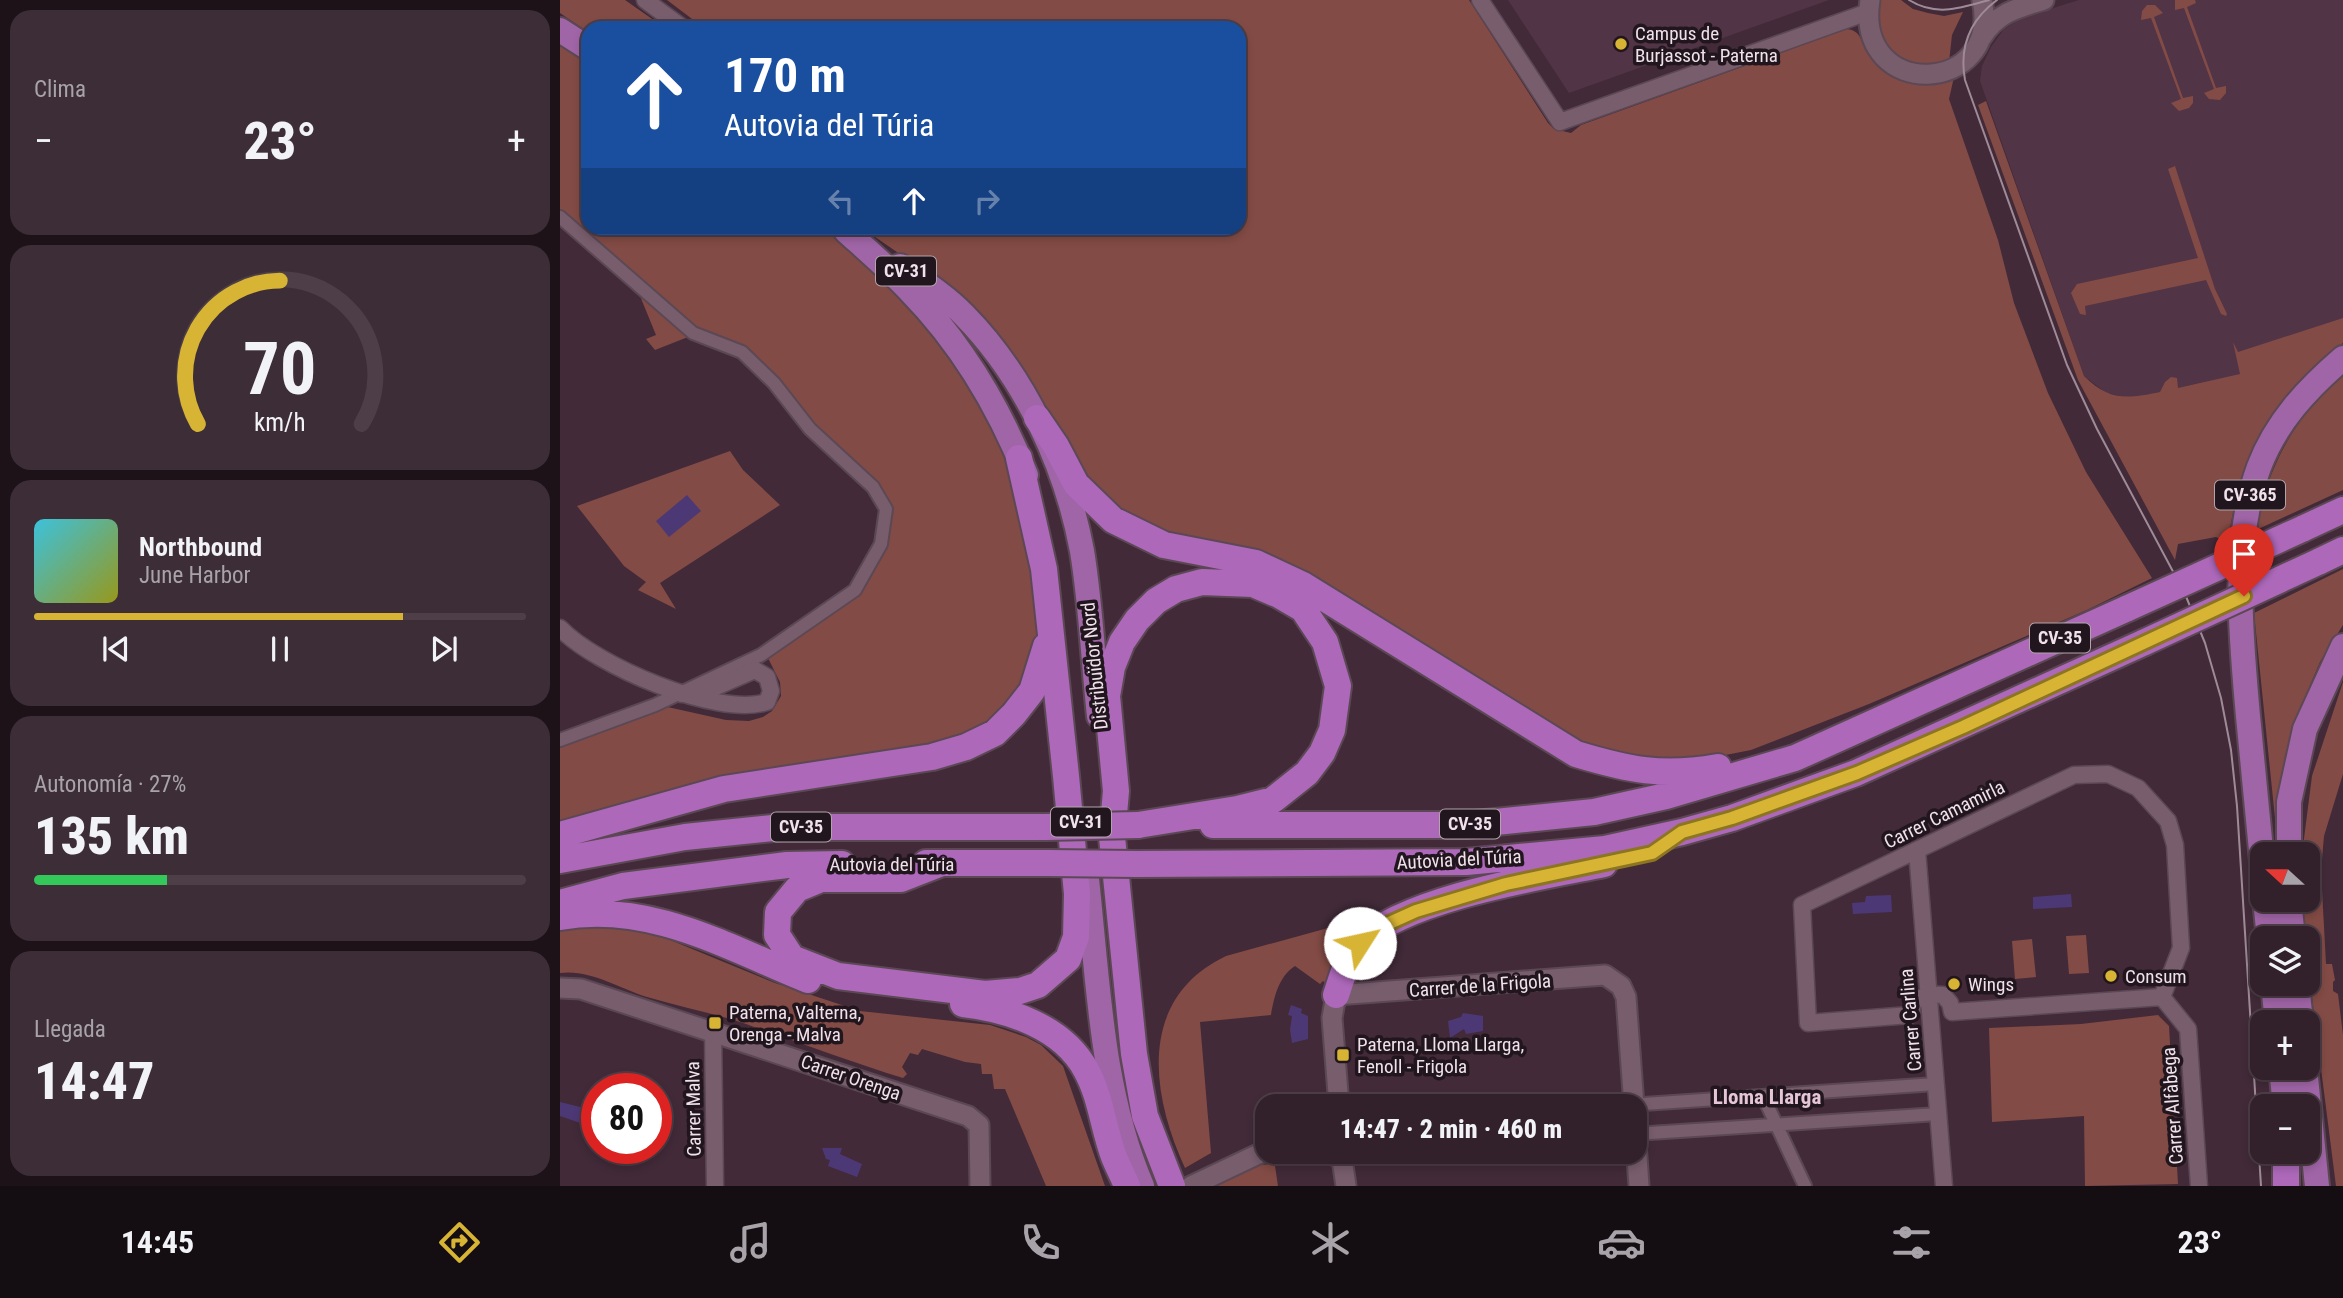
<!DOCTYPE html>
<html lang="es">
<head>
<meta charset="utf-8">
<style>
	:root { --surface:#32202b; --page:#3d2d37; --text:#f1f3f6; --muted:#a8a3a9; --line:#4d3e47; --accent:#d7b434 }
	body { margin:0; font-family:"Roboto Condensed",sans-serif; background:var(--page); color:var(--text); height:100vh; display:flex; flex-direction:column; font-size:26px; white-space:nowrap }
	* { box-sizing:border-box; margin:0 }
	p { font-size:23px; color:var(--muted) }
	.icon { flex:none; width:38px; height:38px; fill:none; stroke:currentColor; stroke-width:2; stroke-linecap:round; stroke-linejoin:round }
	.map { position:relative; flex:1; overflow:hidden }
	.panel { display:flex; flex-direction:column; gap:10px; padding:10px; background:#1c1218; width:560px }
	.panel>* { flex:none }
	.banner { position:absolute; left:21px; top:21px; width:665px; height:214px; border-radius:21px; box-shadow:0 4px 10px #0003,0 0 0 2px var(--line); background:#1a4fa0; color:#fff; overflow:hidden }
	.needle { width:46px; rotate:291deg }
	.controls { position:absolute; left:1690px; top:842px; display:grid; gap:14px }
	.controls a { display:grid; place-items:center; width:70px; height:70px; border-radius:14px; background:var(--surface); box-shadow:0 4px 10px #0003,0 0 0 2px var(--line); font-size:35px }
	.speed { position:absolute; left:21px; top:1073px; display:flex; gap:14px; font-size:35px; font-weight:700; text-align:center }
	.speed>* { display:grid; place-content:center; width:91px; height:91px; border-radius:50%; background:var(--surface); box-shadow:0 4px 10px #0003,0 0 0 2px var(--line); line-height:1 }
	.speed .limit { border:10px solid #d22; background:#fff; color:#111 }
	.pin { position:absolute; display:grid; place-items:center; width:60px; height:60px; color:#fff; margin:-72px -30px; border-radius:50% 50% 50% 0; rotate:-45deg; box-shadow:0 0 7px #0007 }
	.pin .icon { rotate:45deg }
	.me { position:absolute; width:77px; margin:-38px; rotate:55deg; stroke-linejoin:round; filter:drop-shadow(0 0 5px #0008) }
	.turn { display:flex; align-items:center; gap:24px; height:147px; padding:0 28px; font-size:32px }
	.turn .icon { width:91px; height:91px; stroke-width:2.5 }
	.turn b { display:block; font-size:49px; line-height:60px }
	.lanes { display:flex; align-items:center; height:66px; padding:0 28px; background:#0003; justify-content:center; gap:35px; direction:ltr }
	.lanes .off { opacity:.35 }
	.big { font-size:52px; font-weight:800; line-height:1.1 }
	.panel .tile { flex:1; display:flex; flex-direction:column; justify-content:center; gap:10px; min-width:0; padding:0 24px; border-radius:21px; background:var(--page) }
	.panel .dial { align-items:center; gap:0 }
	.dial svg { height:182px; overflow:visible; fill:none; stroke:var(--line); stroke-width:7; stroke-linecap:round; text-anchor:middle }
	.dial text { fill:var(--text); stroke:none }
	.song { display:flex; align-items:center; gap:21px }
	.cover { width:84px; height:84px; border-radius:10px; background:linear-gradient(135deg,hsl(190 70% 55%),hsl(60 70% 35%)) }
	.played { height:7px; border-radius:4px; background:linear-gradient(90deg,var(--accent) 75%,var(--line) 75%) }
	.keys { display:flex; justify-content:space-around; direction:ltr }
	.heat { display:flex; justify-content:space-between; align-items:center; font-size:38px; direction:ltr }
	.charge { height:10px; border-radius:5px; background:linear-gradient(90deg,#34c759 27%,var(--line) 0) }
	.trip { position:absolute; left:695px; top:1094px; width:392px; height:70px; border-radius:21px; background:var(--surface); box-shadow:0 4px 10px #0003,0 0 0 2px var(--line); font-weight:800; line-height:70px; text-align:center }
	.menu { display:flex; height:112px; justify-content:space-around; align-items:center; background:#140d11; color:var(--muted) }
	.menu .icon { width:49px; height:49px }
	.menu .on { color:var(--accent) }
	.menu b { font-size:32px; color:var(--text) }
	main { display:flex; flex:1; min-height:0 }
	.map>svg:first-child { display:block }
	.built { fill:#513446 }
	.green { fill:#834b45 }
	.water { fill:#4d3876 }
	.lines { fill:none; stroke-linecap:round; stroke-linejoin:round }
	.pedestrian-casing { stroke:#5c4855; stroke-width:16 }
	.minor-casing { stroke:#5c4855; stroke-width:19 }
	.tertiary-casing { stroke:#5c4855; stroke-width:23 }
	.primary-casing { stroke:#5c4855; stroke-width:28 }
	.trunk-casing { stroke:#5c4855; stroke-width:30 }
	.pedestrian { stroke:#785d6d; stroke-width:12 }
	.minor { stroke:#785d6d; stroke-width:16 }
	.tertiary { stroke:#785d6d; stroke-width:19 }
	.primary { stroke:#a065a7; stroke-width:24 }
	.trunk { stroke:#ad68ba; stroke-width:26 }
	.tram { stroke:#9f8b97; stroke-width:2 }
	.trunk-bridge-casing { stroke:#5c4855; stroke-width:30; stroke-linecap:butt }
	.trunk-bridge { stroke:#ad68ba; stroke-width:26 }
	.route-casing { stroke:#8c7522; stroke-width:18 }
	.route { stroke:#d7b434; stroke-width:12 }
	.poi-dot { fill:#d7b434; stroke:#21161d; stroke-width:2.5 }
	.labels { text-anchor:middle; stroke-width:7; stroke-linejoin:round; paint-order:stroke }
	.shield { fill:#21161d; stroke:#b3a4ac; stroke-width:2 }
	.shield-label { font-size:18px; font-weight:bold; fill:#f1e1ea }
	.poi-label { font-size:19px; fill:#f1e1ea; stroke:#21161d; text-anchor:start }
	.street-label { font-size:19px; fill:#f1e1ea; stroke:#21161d }
	.neighbourhood-label { font-size:21px; font-weight:bold; fill:#e5c5d8; stroke:#21161d }
</style>
</head>
<body>
<main>
<section class="panel">
<div class="tile"><p>Clima</p>
<div class="heat"><a>−</a><b class="big">23°</b><a>+</a></div>
</div>
<div class="tile dial"><svg viewBox="0 0 100 80">
<path d="M14 69A42 42 0 1 1 86 69"/>
<path d="M14 69A42 42 0 0 1 50 6" stroke="#d7b434"/>
<text x="50" y="56" font-size="32" font-weight="700">70</text>
<text x="50" y="72" font-size="11">km/h</text>
</svg></div>
<div class="tile">
<div class="song"><i class="cover"></i><div><b>Northbound</b><p>June Harbor</p></div></div>
<div class="played"></div>
<div class="keys"><svg class="icon" aria-label="previous" viewBox="0 0 24 24"><path d="M18 5L8 12l10 7zM5 5v14"/></svg><svg class="icon" aria-label="pause" viewBox="0 0 24 24"><path d="M8 5v14M16 5v14"/></svg><svg class="icon" aria-label="next" viewBox="0 0 24 24"><path d="M6 5l10 7-10 7zM19 5v14"/></svg></div>
</div>
<div class="tile"><p>Autonomía · 27%</p><b class="big">135 km</b><div class="charge"></div></div>
<div class="tile"><p>Llegada</p><b class="big">14:47</b></div>
</section>
<div class="map">
<svg width="1783" height="1186" viewBox="0 0 1783 1186">
	<rect width="100%" height="100%" fill="#422a39"/>
	<!-- built -->
	<path class="built" d="M948,0h321l-260,93z
		M1519,0h264v319l-86,67 -127,12 -24,-5 -22,-17 -104,-295 2,-15 9,-19 13,-18 17,-11z"/>
	<!-- green -->
	<path class="green" d="M0,0h65l40,28h-77v4l-28,-19z
		M107,0h802l79,123 6,6 17,4 10,-8 266,-96c15,2 13,12 20,23 20,32 54,39 87,25l-5,22 49,141 16,63 34,90 38,79 66,106 -65,32 -218,94 -118,46 -76,15 -51,-3 -50,-21 -192,-118 -212,-86 -43,-21 -48,-47 -37,-67 -27,-42 -73,-77 -80,-55h377v-200h-535z
		M1316,0h25l12,9 15,4 16,3 19,-4 -11,23 -3,27 -36,4 -28,-18 -11,-38z
		M1615,0h20l1,3 -9,4 29,81 10,-2v7l-6,7 -11,-1 -5,-6 10,-4 -30,-81 -9,2z
		M1587,5h8l8,8 -9,4 29,81 10,-2v7l-4,5 -10,3 -8,-8 10,-4 -30,-81 -10,2 1,-9z
		M0,40l28,17v171h237l29,21 76,78 43,58 53,113 16,136 -7,33 -44,56 -32,17 -399,86v-83l103,-37 63,14 23,1 14,-4 9,-6 9,-15 -1,-14 -13,-26 79,-53 28,-36 9,-69 -73,-73 -40,-50 -80,-44 -130,-117z
		M1426,101l98,275c25,25 43,23 76,16l5,-10 6,-5 6,1 1,10 62,-14 -7,-32 5,10 105,-34v25c-68,48 -105,118 -115,200l-12,-6 -38,7 -3,16 -97,-180 -100,-275z
		M1615,166l40,123 12,25 -1,2 -5,-2 -15,-34 -121,26 1,9 -6,-1 -9,-21 6,-9 121,-26 -30,-89z
		M80,296l48,41 -33,13 -9,-11 10,-4z
		M1783,374v116l-89,41c16,-67 38,-111 89,-157z
		M170,451l13,19 37,35 -120,78 16,26 -38,-19 8,-8 -22,-16 -47,-60z
		M1783,569v56l-23,37 -21,49 -14,45 -10,62 -21,-205z
		M1783,682v92l-19,62 -3,35 5,93h6l3,16 -2,2v9l5,3 5,41v151h-7l-26,-204 -2,-44h-3l-3,-38h6v-46h-6l10,-78z
		M797,920l1,6 -25,35 -6,23 -4,-3 -3,3 -25,-18c-16,10 -21,31 -24,49l-71,7 11,131 -26,15c-35,-76 -47,-170 41,-212z
		M29,923l31,3 43,11 112,46 85,28 130,14 36,12 15,8 22,21 42,120h-59l-41,-97h-11l-2,-15h-10l-1,-10 -16,-2 -43,-13 -4,6 -8,-2 -8,14 5,7 -4,4c-53,-16 -105,-36 -157,-54 -32,-11 -66,-17 -99,-27 -28,-9 -58,-28 -87,-24v-44z
		M1526,935l3,38 -20,1 -3,-38z
		M1472,939l4,38 -21,2 -3,-38z
		M1598,1015l11,11 9,158 -93,2 -1,-70 -92,6 -3,-94 92,-4z
		M710,1164l5,2 3,20h-65l39,-20z"/>
	<!-- water -->
	<path class="water" d="M127,495l14,16 -32,26 -13,-16z
		M1511,894l1,13 -39,2v-12z
		M1331,895l1,17 -39,2 -1,-11 13,-1 1,-6z
		M731,1005l11,4 -1,4 7,3v23l-16,4 -2,-13 2,-14 -4,-1z
		M903,1013l20,3v15l-17,3 -2,-5 -14,9 -2,-17 13,-4z
		M0,1102l20,5 12,-1 -6,19 -26,-9z
		M262,1148h20l-2,6 22,10 -5,13 -29,-11 2,-6 -4,-1z"/>
	<g class="lines">
		<!-- pedestrian casing -->
		<g class="pedestrian-casing">
			<path id="pedestrian" d="M0,217l133,116 49,19 32,31 36,46 63,58 13,22 -5,35 -26,46 -94,65 -106,50 -95,35
				M1203,1096l42,90
				M1054,1106l322,-22
				M1074,1134l304,-20"/>
		</g>
		<!-- minor casing -->
		<g class="minor-casing">
			<path id="minor" d="M85,0l38,28
				M920,0l80,122 308,-110
				M0,628c35,37 157,90 207,74l4,-11 -4,-14 -12,-7 -46,20 -27,4
				M1548,774l30,14 30,33 7,24 6,103 -19,49 -210,15 -2,-9 -7,-8c-12,-1 -20,1 -29,6l-4,14 -102,8 -6,-118 272,-130z
				M1357,850l27,336
				M1602,997l26,32 11,157
				M153,1031l2,155"/>
		</g>
		<!-- tertiary casing -->
		<g class="tertiary-casing">
			<path id="tertiary" d="M1310,0c-16,103 133,95 112,0
				M1422,37c15,-24 35,-29 62,-37
				M0,988l21,1 387,127 11,9 1,61
				M779,1106l-7,-88 4,-23 269,-20 16,11 5,11 8,109
				M1074,1114l5,72
				M767,1152l15,7 16,-7
				M782,1159l4,27
				M631,1186l76,-36"/>
		</g>
		<!-- primary casing -->
		<g class="primary-casing">
			<path id="primary" d="M0,30l28,18
				M286,231c21,19 43,38 63,59 51,52 90,117 117,185
				M340,266c22,15 46,30 64,49 61,62 102,150 118,236 9,54 11,110 17,165
				M1729,854v-52l16,-73 38,-83
				M526,870c12,105 14,218 56,316
				M1703,871c-5,-52 -10,-103 -15,-155 -7,-79 -17,-173 11,-249 17,-45 48,-78 84,-109
				M1705,900l4,38
				M1729,900l4,38
				M1713,984l4,38
				M1737,984l4,38
				M1721,1068l4,38
				M1745,1068l12,118"/>
		</g>
		<!-- trunk casing -->
		<g class="trunk-casing">
			<path id="trunk" d="M477,418l19,28 20,38 37,36 51,25 92,18 47,22 273,169c53,16 86,23 142,13
				M1742,529l41,-19
				M1758,562l25,-12
				M578,825l99,-16 36,-9 34,-27 15,-20 10,-23 6,-44 -13,-44 -22,-33 -24,-14 -26,-11 -51,-2 -26,7 -20,12 -19,19 -15,22 -10,25 -5,29 9,95 -4,46 22,217 11,62 27,70
				M653,825h253l128,-13 72,-16 129,-38 333,-150
				M0,835l164,-46 208,-32 34,-10 29,-14 19,-19 18,-23 14,-45
				M0,860l125,-23 97,-10h263
				M366,863h122
				M382,863l-41,16h-80l-24,10 -19,23 -1,23 15,23 46,18 147,18 35,-3 18,-6 30,-26 8,-22 1,-43 -11,-118 -22,-207 -25,-111
				M577,864l329,-2 139,-13 77,-17 50,-14 124,-45 289,-131
				M0,903l63,-17 164,-21 55,-1
				M0,917c89,-16 167,30 248,63
				M776,995c6,-17 11,-40 25,-53 46,-44 179,-65 243,-78
				M403,1004c45,5 100,23 123,66 15,27 17,58 28,87 4,10 9,19 13,29
				M1726,1152v34"/>
		</g>
		<!-- pedestrian -->
		<use href="#pedestrian" class="pedestrian"/>
		<!-- minor -->
		<use href="#minor" class="minor"/>
		<!-- tertiary -->
		<use href="#tertiary" class="tertiary"/>
		<!-- primary -->
		<use href="#primary" class="primary"/>
		<!-- trunk -->
		<use href="#trunk" class="trunk"/>
		<!-- tram -->
		<path class="tram" d="M1349,0c27,17 52,8 80,0
			M1437,0c-27,20 -38,47 -32,80l102,285 30,64 88,165 20,49 16,55 10,52 6,56 24,380"/>
		<!-- trunk-bridge casing -->
		<g class="trunk-bridge-casing">
			<path id="trunk-bridge" d="M1568,608l174,-79
				M1585,642l173,-80
				M485,827l93,-2
				M488,863l89,1"/>
		</g>
		<!-- trunk-bridge -->
		<use href="#trunk-bridge" class="trunk-bridge"/>
	</g>
	<g class="lines">
		<!-- route casing -->
		<g class="route-casing">
			<path id="route" d="M800,943l25,-18 31,-14 90,-27 146,-31 30,-21 50,-14 125,-45 106,-46 281,-131"/>
		</g>
		<!-- route -->
		<use href="#route" class="route"/>
	</g>
	<!-- markers -->
	<g class="poi-dot">
		<circle cx="1061" cy="44" r="7"/>
		<circle cx="1551" cy="976" r="7"/>
		<circle cx="1394" cy="984" r="7"/>
		<rect x="148" y="1016" width="14" height="14" rx="3.5"/>
		<rect x="776" y="1048" width="14" height="14" rx="3.5"/>
	</g>
	<g class="labels">
		<!-- shield labels -->
		<g class="shield">
			<rect x="316" y="256.5" width="60" height="29" rx="5"/>
			<rect x="1655" y="480.5" width="70" height="29" rx="5"/>
			<rect x="1470" y="623.5" width="60" height="29" rx="5"/>
			<rect x="491" y="807.5" width="60" height="29" rx="5"/>
			<rect x="880" y="809.5" width="60" height="29" rx="5"/>
			<rect x="211" y="812.5" width="60" height="29" rx="5"/>
		</g>
		<g class="shield-label">
			<text x="346" y="277">CV-31</text>
			<text x="1690" y="501">CV-365</text>
			<text x="1500" y="644">CV-35</text>
			<text x="521" y="828">CV-31</text>
			<text x="910" y="830">CV-35</text>
			<text x="241" y="833">CV-35</text>
		</g>
		<!-- poi labels -->
		<g class="poi-label">
			<text x="1075" y="40">Campus de<tspan x="1075" dy="22">Burjassot - Paterna</tspan></text>
			<text x="1565" y="983">Consum</text>
			<text x="1408" y="991">Wings</text>
			<text x="169" y="1019">Paterna, Valterna,<tspan x="169" dy="22">Orenga - Malva</tspan></text>
			<text x="797" y="1051">Paterna, Lloma Llarga,<tspan x="797" dy="22">Fenoll - Frigola</tspan></text>
		</g>
		<!-- street labels -->
		<g class="street-label">
			<text transform="translate(534 666) rotate(-96)" y="7">Distribuïdor Nord</text>
			<text transform="translate(1384 814) rotate(-26)" y="7">Carrer Camamirla</text>
			<text transform="translate(899 859) rotate(-3)" y="7">Autovia del Túria</text>
			<text x="332" y="871">Autovia del Túria</text>
			<text transform="translate(920 985) rotate(-4)" y="7">Carrer de la Frigola</text>
			<text transform="translate(1350 1020) rotate(-95)" y="7">Carrer Carlina</text>
			<text transform="translate(291 1077) rotate(19)" y="7">Carrer Orenga</text>
			<text transform="translate(1612 1106) rotate(-94)" y="7">Carrer Alfàbega</text>
			<text transform="translate(133 1109) rotate(-91)" y="7">Carrer Malva</text>
		</g>
		<!-- neighbourhood labels -->
		<g class="neighbourhood-label">
			<text x="1207" y="1104">Lloma Llarga</text>
		</g>
	</g>
</svg>
<div class="controls">
<a><svg class="needle" viewBox="-14 -14 28 28"><path d="M0-13l5 13h-10z" fill="#e53935"/><path d="M0 13l5-13h-10z" fill="#a8a3a9"/></svg></a>
<a><svg class="icon" aria-label="layers" viewBox="0 0 24 24"><path d="M12 4l9 5-9 5-9-5zM3 14l9 5 9-5"/></svg></a>
<a>+</a>
<a>−</a>
</div>
<div class="speed"><div class="limit">80</div></div>
<div class="pin" style="left:1684px;top:596px;background:#d93025"><svg class="icon" aria-label="arrive" viewBox="0 0 24 24"><path d="M6 21V4h12l-3 4 3 4H6"/></svg></div>
<svg class="me" style="left:800px;top:943px" viewBox="-20 -20 40 40"><circle r="19" fill="#fff"/><path d="M0-13L10 11 0 6-10 11z" fill="#d7b434"/></svg>
<div class="trip">14:47 · 2 min · 460 m</div>
<div class="banner">
<div class="turn"><svg class="icon" aria-label="ahead" viewBox="0 0 24 24"><path d="M12 20V5M6 11l6-6 6 6"/></svg><div><b>170 m</b>Autovia del Túria</div></div>
<div class="lanes"><svg class="icon off" aria-label="left" viewBox="0 0 24 24"><path d="M17 20v-9H6M10 6l-5 5 5 5"/></svg><svg class="icon" aria-label="ahead" viewBox="0 0 24 24"><path d="M12 20V5M6 11l6-6 6 6"/></svg><svg class="icon off" aria-label="right" viewBox="0 0 24 24"><path d="M7 20v-9h11M14 6l5 5-5 5"/></svg></div>
</div>
</div>
</main>
<nav class="menu">
<b>14:45</b>
<svg class="icon on" aria-label="directions" viewBox="0 0 24 24"><path d="M12 3l9 9-9 9-9-9zM9 14v-3h6M13 9l2 2-2 2"/></svg>
<svg class="icon" aria-label="music" viewBox="0 0 24 24"><path d="M9 18V5l10-2v13"/><circle cx="6" cy="18" r="3"/><circle cx="16" cy="16" r="3"/></svg>
<svg class="icon" aria-label="phone" viewBox="0 0 24 24"><path d="M5 4h4l2 5-3 2q2 4 5 5l2-3 5 2v4C11 20 4 13 5 4z"/></svg>
<svg class="icon" aria-label="climate" viewBox="0 0 24 24"><path d="M12 3v18M4 7l16 10M4 17L20 7"/></svg>
<svg class="icon" aria-label="car" viewBox="0 0 24 24"><path d="M5 17H2v-5l4-1 3-4h7l3 4 3 1v5h-3M9 17h6M6 11h13"/><circle cx="7" cy="17" r="2"/><circle cx="17" cy="17" r="2"/></svg>
<svg class="icon" aria-label="filters" viewBox="0 0 24 24"><path d="M4 7h16M4 17h16"/><circle cx="9" cy="7" r="2"/><circle cx="15" cy="17" r="2"/></svg>
<b>23°</b>
</nav>
</body>
</html>
